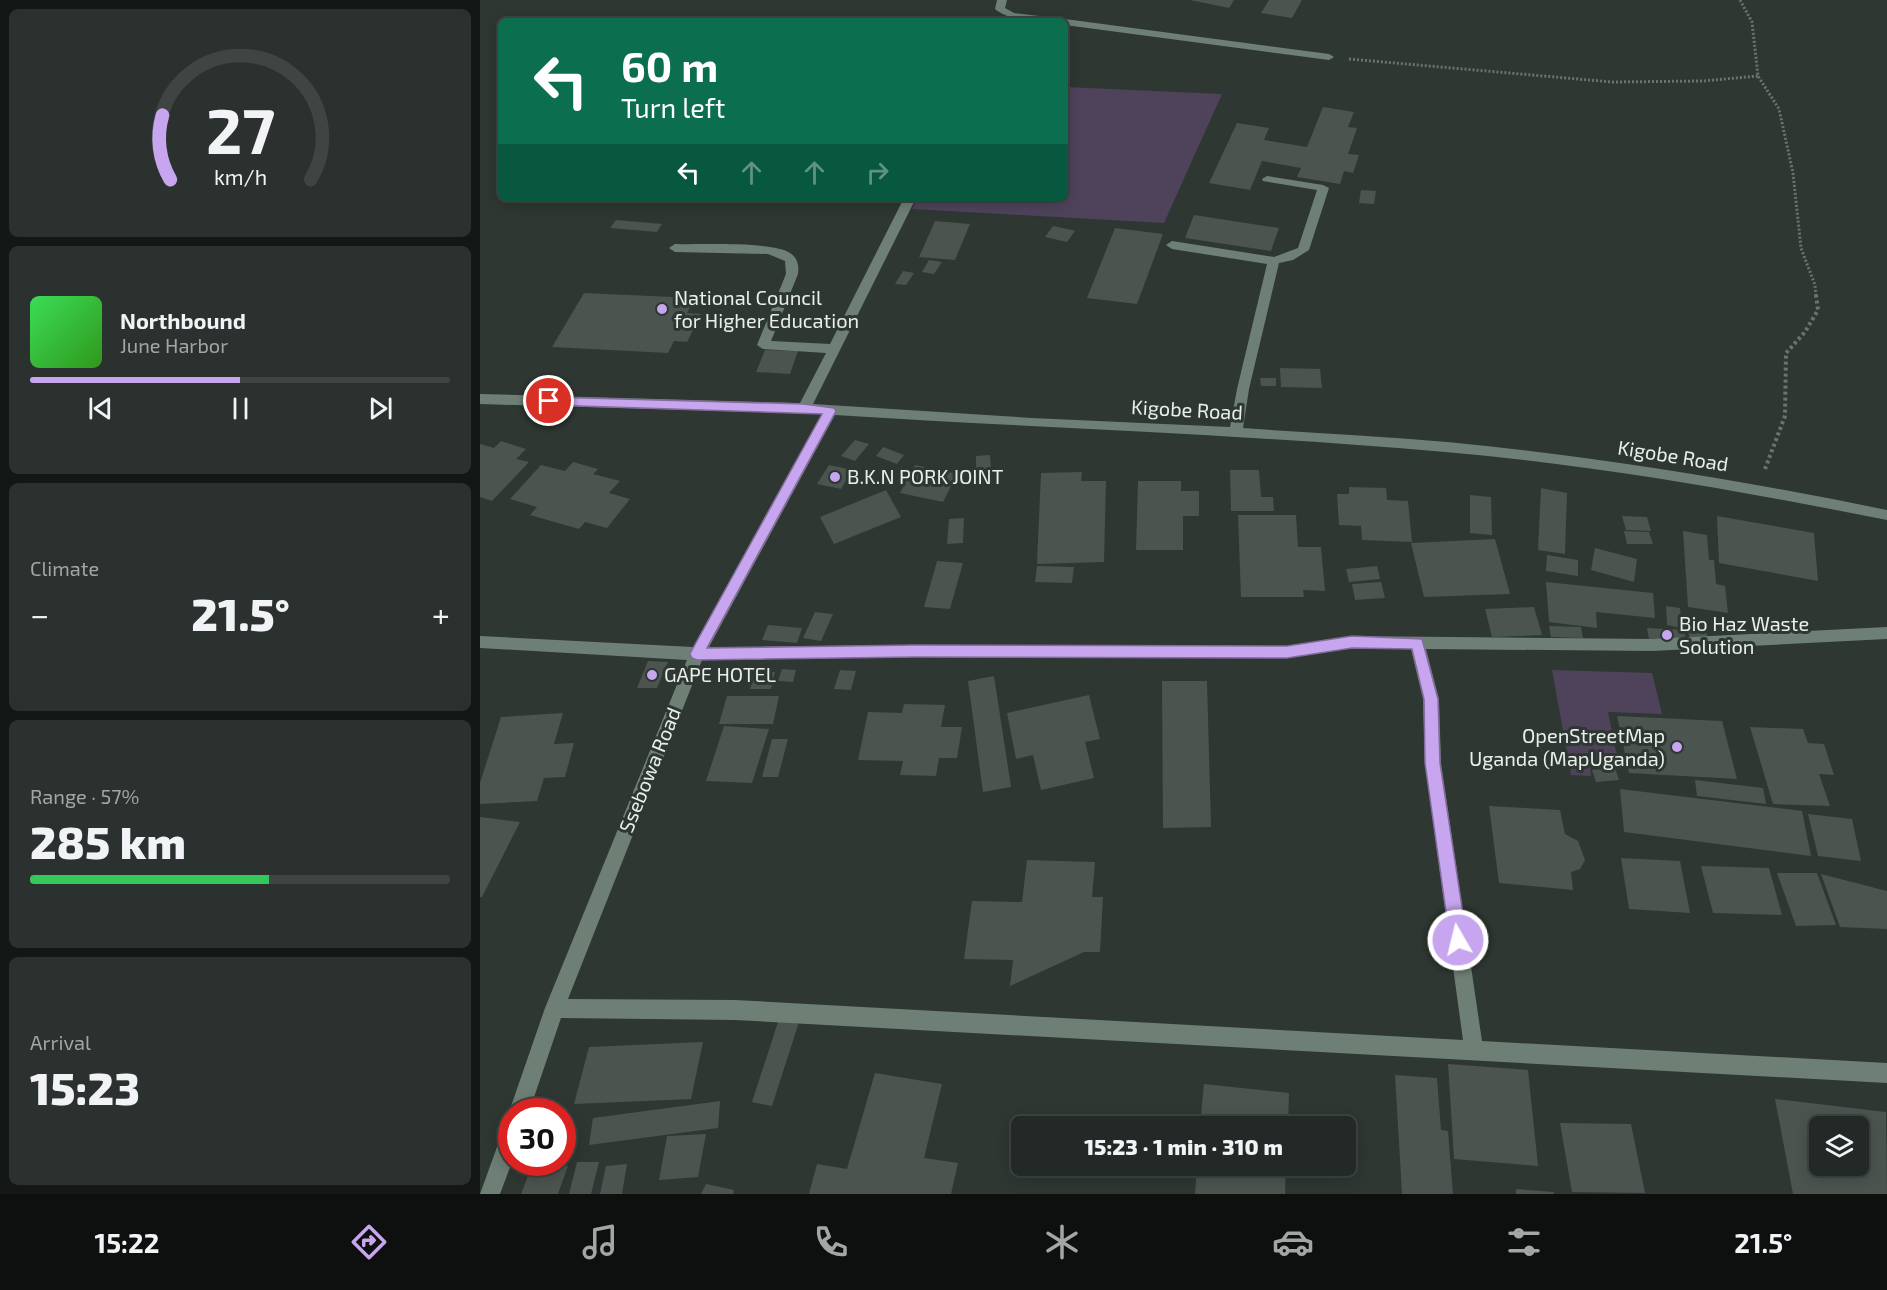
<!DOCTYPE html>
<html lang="en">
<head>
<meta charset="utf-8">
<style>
	:root { --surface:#222926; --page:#2a312e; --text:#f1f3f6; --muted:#a2a6a7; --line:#3f4543; --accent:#c8a6ef }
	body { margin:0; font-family:"Exo 2",sans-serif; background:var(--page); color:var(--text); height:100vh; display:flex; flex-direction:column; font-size:22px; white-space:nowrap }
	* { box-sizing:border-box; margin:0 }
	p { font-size:20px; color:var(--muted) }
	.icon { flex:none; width:33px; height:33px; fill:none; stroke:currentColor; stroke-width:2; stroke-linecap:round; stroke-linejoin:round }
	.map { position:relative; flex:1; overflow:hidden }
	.panel { display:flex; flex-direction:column; gap:9px; padding:9px; background:#131715; width:480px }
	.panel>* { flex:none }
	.guide { position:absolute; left:18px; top:18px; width:570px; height:183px; border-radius:9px; box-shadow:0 3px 15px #0003,0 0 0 2px var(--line); background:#0b6e4f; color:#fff; overflow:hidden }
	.controls { position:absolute; left:1329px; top:1116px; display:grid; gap:12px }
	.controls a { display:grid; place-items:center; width:60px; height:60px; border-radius:9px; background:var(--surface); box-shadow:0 3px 15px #0003,0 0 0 2px var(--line); font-size:30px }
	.speed { position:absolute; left:18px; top:1098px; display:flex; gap:12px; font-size:30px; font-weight:700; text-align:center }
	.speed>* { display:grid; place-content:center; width:78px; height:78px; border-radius:50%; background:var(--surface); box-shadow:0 3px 15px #0003,0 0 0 2px var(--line); line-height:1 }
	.speed .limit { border:9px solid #d22; background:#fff; color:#111 }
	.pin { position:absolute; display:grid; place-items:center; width:51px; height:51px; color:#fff; margin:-26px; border:3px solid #fff; border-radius:50%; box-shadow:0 2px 6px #0007 }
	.me { position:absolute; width:66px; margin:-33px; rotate:352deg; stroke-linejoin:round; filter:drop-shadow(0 0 4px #0008) }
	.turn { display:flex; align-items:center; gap:21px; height:126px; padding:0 24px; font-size:27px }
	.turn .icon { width:78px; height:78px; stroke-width:2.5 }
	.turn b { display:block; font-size:42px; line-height:51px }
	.lanes { display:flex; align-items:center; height:57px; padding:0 24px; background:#0003; justify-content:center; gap:30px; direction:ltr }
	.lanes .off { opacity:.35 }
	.big { font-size:45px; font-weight:800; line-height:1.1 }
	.panel .card { flex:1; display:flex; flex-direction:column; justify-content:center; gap:9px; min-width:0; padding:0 21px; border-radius:9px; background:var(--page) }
	.panel .dial { align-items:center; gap:0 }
	.dial svg { height:156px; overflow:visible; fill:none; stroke:var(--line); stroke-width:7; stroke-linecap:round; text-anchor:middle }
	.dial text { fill:var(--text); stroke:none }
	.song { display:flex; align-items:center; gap:18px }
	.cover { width:72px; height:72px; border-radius:9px; background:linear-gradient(135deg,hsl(130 70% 55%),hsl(110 70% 35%)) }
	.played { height:6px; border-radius:3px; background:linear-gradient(90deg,var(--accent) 50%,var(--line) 50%) }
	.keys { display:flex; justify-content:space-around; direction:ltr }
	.heat { display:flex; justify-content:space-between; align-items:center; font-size:33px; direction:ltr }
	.charge { height:9px; border-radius:4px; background:linear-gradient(90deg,#34c759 57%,var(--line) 0) }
	.trip { position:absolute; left:531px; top:1116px; width:345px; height:60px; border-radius:9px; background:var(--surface); box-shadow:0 3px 15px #0003,0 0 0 2px var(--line); font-weight:800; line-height:60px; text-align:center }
	.tabs { display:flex; height:96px; justify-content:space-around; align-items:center; background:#0e100f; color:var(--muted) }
	.tabs .icon { width:42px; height:42px }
	.tabs .current { color:var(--accent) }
	.tabs b { font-size:27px; color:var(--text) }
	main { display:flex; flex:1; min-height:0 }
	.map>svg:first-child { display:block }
	.green { fill:#4e435b }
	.building { fill:#4b544f; fill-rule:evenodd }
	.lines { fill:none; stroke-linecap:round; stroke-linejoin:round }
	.path-far1 { stroke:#6b736f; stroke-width:3; stroke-dasharray:2 2; stroke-linecap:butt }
	.path { stroke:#6b736f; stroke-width:4; stroke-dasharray:3 3; stroke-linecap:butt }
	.minor { fill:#6e7f76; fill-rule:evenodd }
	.route { fill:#c8a6ef; stroke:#826c9b; stroke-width:1.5 }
	.poi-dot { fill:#c8a6ef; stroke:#2e3732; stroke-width:2 }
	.labels { text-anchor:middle; stroke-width:6; stroke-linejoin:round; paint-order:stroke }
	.poi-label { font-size:20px; fill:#e9efec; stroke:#2e3732; text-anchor:start }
	.street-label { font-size:20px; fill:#e9efec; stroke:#2e3732 }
</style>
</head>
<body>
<main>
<section class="panel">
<div class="card dial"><svg viewBox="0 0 100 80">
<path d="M14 69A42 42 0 1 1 86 69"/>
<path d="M14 69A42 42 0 0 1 10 36" stroke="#c8a6ef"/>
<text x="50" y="56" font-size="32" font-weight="700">27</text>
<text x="50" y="72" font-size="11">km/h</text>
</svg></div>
<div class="card">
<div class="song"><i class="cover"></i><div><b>Northbound</b><p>June Harbor</p></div></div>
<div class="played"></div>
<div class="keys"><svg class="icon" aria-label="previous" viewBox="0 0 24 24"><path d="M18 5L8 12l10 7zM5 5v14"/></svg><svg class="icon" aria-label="pause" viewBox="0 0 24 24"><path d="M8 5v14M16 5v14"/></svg><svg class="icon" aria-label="next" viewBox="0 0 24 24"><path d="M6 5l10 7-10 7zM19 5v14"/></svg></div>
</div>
<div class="card"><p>Climate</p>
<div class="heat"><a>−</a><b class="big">21.5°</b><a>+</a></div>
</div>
<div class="card"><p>Range · 57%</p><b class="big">285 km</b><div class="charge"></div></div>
<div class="card"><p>Arrival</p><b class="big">15:23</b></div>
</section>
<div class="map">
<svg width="1407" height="1194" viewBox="0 0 1407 1194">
	<rect width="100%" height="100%" fill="#2e3732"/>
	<!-- green -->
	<path class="green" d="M585,87l157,7 -58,129 -252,-14 6,-11h147z
		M1072,670l100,3 10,41 -54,-2 11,54 -29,-1 1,11 -20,-1z"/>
	<!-- building -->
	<path class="building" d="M710,0h44l-5,8z
		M789,0h33l-10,18 -31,-5z
		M843,107l31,5 -6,15 9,1 -9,26 11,1 -6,18 -9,-2 -4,13 -43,-7 4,-9 -39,-7 -12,29 -41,-7 28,-60 32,5 -5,12 43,7z
		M881,190l15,1 -2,13 -15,-1z
		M714,215l85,13 -8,23 -86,-13z
		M136,220l46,4 -5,8 -47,-4z
		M455,221l35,3 -15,36 -36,-3z
		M573,226l19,4 3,1 -8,11 -22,-5z
		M635,228l48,6 -26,70 -50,-6z
		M449,260l13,2 -8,12 -12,-2z
		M423,271l11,2 -8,12 -11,-1z
		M104,293l111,5 -8,15 14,1 -14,28 -13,-1 -6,12 -116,-6z
		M285,350l33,1 -8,23 -34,-2z
		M800,368l40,1 2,19 -41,-1z
		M780,378h16v8h-15z
		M375,440l14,4 -14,17 -14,-5z
		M21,441l25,8 -10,10 13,3 -37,39 -12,-4v-53l14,4z
		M403,447l21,8 -7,9 -21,-8z
		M510,455l1,15 -15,1v-15z
		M93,462l25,7 -5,5 27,7 -11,12 21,6 -23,29 -22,-6 -6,7 -49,-14 7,-8 -27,-8 31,-34 24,6z
		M349,465l24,5 -12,19 -24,-5z
		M435,465l42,9 -14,28 -43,-9z
		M750,470h29l2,27h12l1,14h-43z
		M602,472l-1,9h25l-2,81 -67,2 4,-91z
		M658,481h43v10h18v25h-16v34h-47z
		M869,487l37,1 1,12 21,1 4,41 -50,-2 -1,-14 -22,-1 -2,-31h12z
		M1061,488l26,5 -2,61 -27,-4z
		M406,490l15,27 -67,27 -14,-27z
		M990,495l21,2 1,38 -22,-2z
		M758,515h58l2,32h23l4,44 -22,-1 1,7h-63z
		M1142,516l25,1 4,14 -25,-1z
		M1237,516l97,17 4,48 -99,-18z
		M484,518l-1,25 -16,1 2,-25z
		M1144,531l25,1 4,12h-26z
		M1203,531l24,4 2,25h5l2,24 9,2 3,27 -40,-6z
		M1015,539l15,55 -86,3 -13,-54z
		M1115,548l42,11 -3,23 -43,-12z
		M1067,555l31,5v16l-32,-5z
		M457,561l26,2 -13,46 -26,-2z
		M557,566l37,1 -2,16 -37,-1z
		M897,566l3,13 -31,3 -3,-13z
		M901,582l4,16 -30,2 -3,-16z
		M1066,582l107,11 2,25 -59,-6 1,16 -48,-6z
		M1186,606l14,2 2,20 -15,-3z
		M1054,607l8,28 -50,2 -7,-28z
		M335,612l18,2 -12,27 -18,-3z
		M288,625l34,3 -5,15 -35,-3z
		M1069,626l32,1 2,11 -32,-1z
		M1167,628l37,2 2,11 -37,-2z
		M1225,629l4,12h-18l-4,-11z
		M168,661l20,1 -11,26h-20z
		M302,669l14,1 -3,12 -15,-1z
		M360,670l16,1 -5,19 -17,-1z
		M275,671l20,1 -4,17h-21z
		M514,676l17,111 -28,5 -15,-111z
		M682,681h45l4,146 -48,1z
		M609,695l11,44 -15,3 9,36 -53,12 -8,-35 -17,4 -9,-46z
		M247,696h52l-6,28h-54z
		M424,704l41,1 -4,22h21l-5,31h-18l-3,18 -36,-1 3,-14 -45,-1 10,-48 34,1z
		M83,713l-9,31 20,-1 -9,34 -21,1 -7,23 -57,3v-21l21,-66z
		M1137,716l105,5 15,58 -108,-6z
		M244,726l45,3 -17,54 -46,-2z
		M1270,727l53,2 5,14 16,1 10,31 -15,-1 11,32 -57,-2z
		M292,739h16l-10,38h-16z
		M1135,768l4,12 -23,2 -4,-12z
		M1215,780l68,8 3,16 -69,-8z
		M1140,789l182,22 9,45 -187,-24z
		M1009,806l71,4 5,24 13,7 7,19 -5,9 -9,3 2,18 -74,-7z
		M1328,814l44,5 9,42 -43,-5z
		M0,817l40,5 -38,75h-2z
		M1141,858l59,3 10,52 -61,-4z
		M547,860l68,2 -3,35h11l-3,55h-16l-74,34 3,-26 -49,-1 8,-58 50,1z
		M1221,866l68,2 13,47 -69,-2z
		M1297,873h40l19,52 -40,1z
		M1341,874l66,17v38l-47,-2z
		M299,1019l20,3 -27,84 -20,-4z
		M223,1042l-12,57 -117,5 15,-57z
		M968,1064l80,6 10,96 -84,-7z
		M395,1073l67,11 -18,74 34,5 -7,31h-142l8,-30 30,5z
		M915,1075l42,3 4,52 7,1 5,63h-51z
		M724,1084l85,9 -1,33h-88z
		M1295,1099l111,13 1,82h-94zM1340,1126h38v40h-38z
		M240,1101l-2,27 -129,17 4,-27z
		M1080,1123l71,1 14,69 -73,-1z
		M226,1134l-8,43 -39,3 8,-44z
		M97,1162h22l-8,32h-22z
		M53,1163l35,3 -10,28h-37z
		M147,1164l-5,30h-22l6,-28z
		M717,1166h89l-1,28h-90z
		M226,1184l28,6 -1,4h-32z
		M1036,1189l38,3v2h-38z"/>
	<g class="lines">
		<!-- path-far1 -->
		<path class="path-far1" d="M1260,0l12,22 6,54 21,33 14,64 8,75 14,37 1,11
			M869,59l263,23 91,-1 55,-5"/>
		<!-- path -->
		<path class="path" d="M1285,469l20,-53 1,-63 19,-21 13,-22 -2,-15"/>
		<!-- minor -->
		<path class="minor" d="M517,0h10l-2,8 9,5 42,5 5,3c-21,0 -49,2 -66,-12z
			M585,19l264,35 5,3 -5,3 -264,-35v-4h-4z
			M787,176l56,9 6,3 -20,62 -16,10 -14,3 -30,126 -6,39c68,5 137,8 204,14 148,14 294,38 440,68v10c-146,-29 -293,-55 -442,-68 -203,-18 -407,-24 -610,-37l-126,232 206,-2 372,1 65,-10 300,3 235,-12v12l-235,12 -226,-2 13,50 2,64 41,278 405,22v20l-1152,-63 -174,-2 -32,94h-17v6l-3,-6 36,-104 142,-348 -207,-12v-12l213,11 129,-233 -342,-10v-10l320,9 26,-50 -63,-4 -6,-4 29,-71 -1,-13 -17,-7 -93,-2 -6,-4 6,-4c24,1 98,-3 115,9 8,5 9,13 8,21l-27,67 59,3 74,-146h12l-103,206 219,14 198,9 7,-38 30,-125 -95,-15 -6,-4 6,-4 102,16 24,-9 19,-58 -54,-9 -1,-2zM872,648l59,1 12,50 2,64 38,277 -728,-40 -167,-1 134,-339 213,-3 372,1z
			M32,1122v40l-12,32h-20l25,-69z"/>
	</g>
	<!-- route -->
	<path class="route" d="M69,397l255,7 30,4 2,3 -129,237 208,-3 372,1 65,-10 70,3 16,60 2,64 27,177 -3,6 -6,2 -5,-2 -3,-6 -25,-177 -1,-64 -12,-50 -60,-1 -65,10 -372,-1 -218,3 -5,-2 -2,-4 2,-4 130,-236 -273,-9 -6,-4z"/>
	<!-- markers -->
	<g class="poi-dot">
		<circle cx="182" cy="309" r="6"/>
		<circle cx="355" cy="477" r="6"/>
		<circle cx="1187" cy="635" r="6"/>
		<circle cx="172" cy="675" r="6"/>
		<circle cx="1197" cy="747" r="6"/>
	</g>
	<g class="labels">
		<!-- poi labels -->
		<g class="poi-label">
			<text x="194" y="305">National Council<tspan x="194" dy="23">for Higher Education</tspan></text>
			<text x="367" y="484">B.K.N PORK JOINT</text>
			<text x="1199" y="631">Bio Haz Waste<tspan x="1199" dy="23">Solution</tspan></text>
			<text x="184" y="682">GAPE HOTEL</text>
			<text x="1185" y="743" text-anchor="end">OpenStreetMap<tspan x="1185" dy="23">Uganda (MapUganda)</tspan></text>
		</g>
		<!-- street labels -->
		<g class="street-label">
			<text transform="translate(707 410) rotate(3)" y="7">Kigobe Road</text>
			<text transform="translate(1193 456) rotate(9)" y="7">Kigobe Road</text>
			<text transform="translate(170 770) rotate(-68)" y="7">Ssebowa Road</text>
		</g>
	</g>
</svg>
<div class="controls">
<a><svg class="icon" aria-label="layers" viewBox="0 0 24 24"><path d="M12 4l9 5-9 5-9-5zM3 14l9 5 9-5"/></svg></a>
</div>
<div class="speed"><div class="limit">30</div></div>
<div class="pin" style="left:69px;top:401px;background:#d93025"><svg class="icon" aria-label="arrive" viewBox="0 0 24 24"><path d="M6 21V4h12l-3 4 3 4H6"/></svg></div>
<svg class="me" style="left:978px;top:940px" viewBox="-20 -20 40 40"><circle r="17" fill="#c8a6ef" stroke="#fff" stroke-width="3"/><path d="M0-11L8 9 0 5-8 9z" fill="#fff"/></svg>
<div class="trip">15:23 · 1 min · 310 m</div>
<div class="guide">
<div class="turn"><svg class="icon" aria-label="left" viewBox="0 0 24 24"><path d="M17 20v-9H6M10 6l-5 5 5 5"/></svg><div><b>60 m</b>Turn left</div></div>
<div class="lanes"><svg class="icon" aria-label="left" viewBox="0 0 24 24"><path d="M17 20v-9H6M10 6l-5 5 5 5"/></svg><svg class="icon off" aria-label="ahead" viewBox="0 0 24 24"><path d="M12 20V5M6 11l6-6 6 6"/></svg><svg class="icon off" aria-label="ahead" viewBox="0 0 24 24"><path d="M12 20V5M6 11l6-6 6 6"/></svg><svg class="icon off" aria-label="right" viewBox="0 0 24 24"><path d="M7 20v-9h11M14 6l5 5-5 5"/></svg></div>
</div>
</div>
</main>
<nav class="tabs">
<b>15:22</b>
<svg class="icon current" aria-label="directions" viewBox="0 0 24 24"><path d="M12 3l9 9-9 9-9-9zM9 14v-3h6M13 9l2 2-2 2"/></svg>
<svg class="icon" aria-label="music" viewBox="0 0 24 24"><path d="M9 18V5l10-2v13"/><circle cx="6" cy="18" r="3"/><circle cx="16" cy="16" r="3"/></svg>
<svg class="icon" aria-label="phone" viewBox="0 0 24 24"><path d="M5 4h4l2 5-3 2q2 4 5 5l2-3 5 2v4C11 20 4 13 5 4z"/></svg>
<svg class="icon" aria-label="climate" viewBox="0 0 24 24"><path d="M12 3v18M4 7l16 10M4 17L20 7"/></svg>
<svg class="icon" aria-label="car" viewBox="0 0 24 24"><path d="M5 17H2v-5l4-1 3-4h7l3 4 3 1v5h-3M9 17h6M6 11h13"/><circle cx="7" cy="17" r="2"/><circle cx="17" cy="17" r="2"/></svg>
<svg class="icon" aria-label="filters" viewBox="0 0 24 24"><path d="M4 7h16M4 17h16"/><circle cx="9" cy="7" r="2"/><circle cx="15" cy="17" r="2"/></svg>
<b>21.5°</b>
</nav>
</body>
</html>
